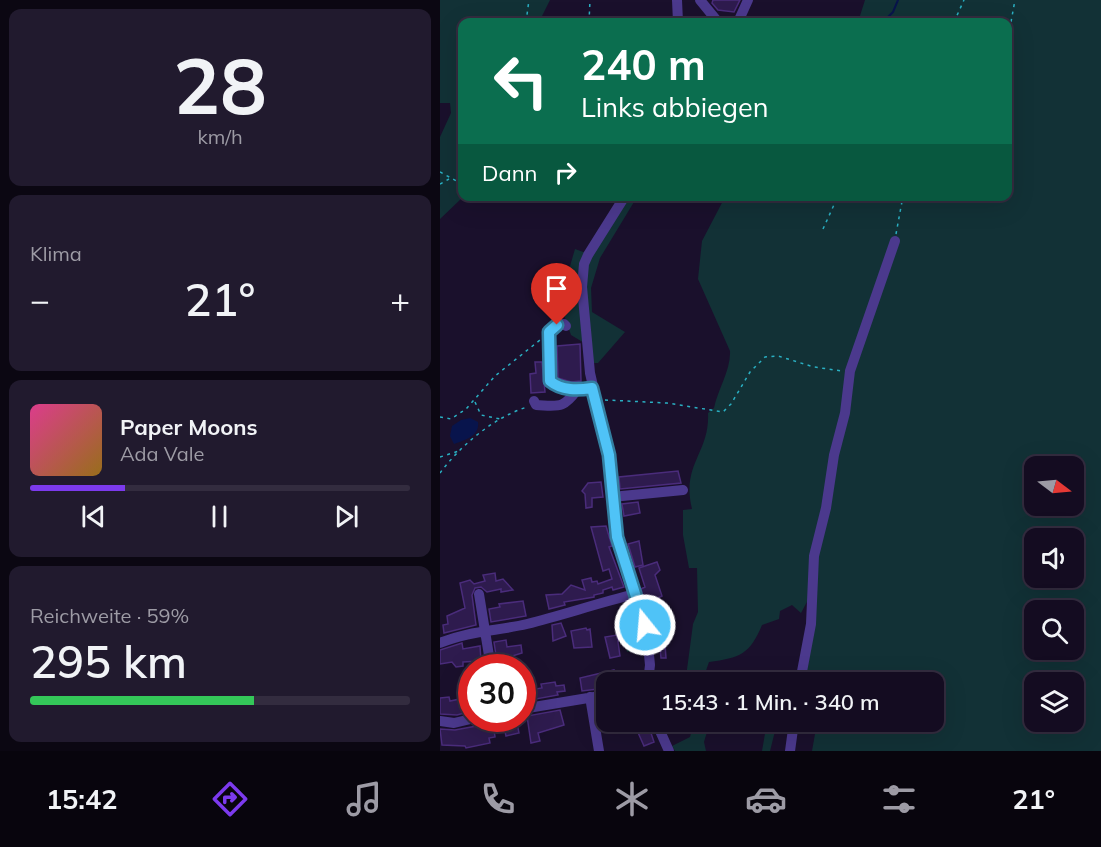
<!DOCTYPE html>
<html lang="de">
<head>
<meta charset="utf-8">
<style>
	:root { --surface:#140c21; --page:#211a2e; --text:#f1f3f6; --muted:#9d9ba5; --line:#332c3f; --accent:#7c3aed }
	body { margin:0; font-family:Mulish,sans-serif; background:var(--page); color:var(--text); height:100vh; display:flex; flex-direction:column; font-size:22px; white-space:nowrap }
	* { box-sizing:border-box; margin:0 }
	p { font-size:20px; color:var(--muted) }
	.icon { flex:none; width:33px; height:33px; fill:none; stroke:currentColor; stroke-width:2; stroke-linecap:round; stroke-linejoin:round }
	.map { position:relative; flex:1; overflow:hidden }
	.details { display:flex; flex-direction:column; gap:9px; padding:9px; background:#0b0712; width:440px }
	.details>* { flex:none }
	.banner { position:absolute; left:18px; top:18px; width:554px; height:183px; border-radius:12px; box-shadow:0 6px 24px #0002,0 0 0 2px var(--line); background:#0b6e4f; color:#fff; overflow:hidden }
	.needle { width:39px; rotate:106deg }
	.fabs { position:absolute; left:584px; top:456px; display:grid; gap:12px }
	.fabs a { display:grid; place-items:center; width:60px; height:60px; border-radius:12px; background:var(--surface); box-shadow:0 6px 24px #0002,0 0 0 2px var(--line); font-size:30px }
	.speed { position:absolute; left:18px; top:654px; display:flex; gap:12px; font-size:30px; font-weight:700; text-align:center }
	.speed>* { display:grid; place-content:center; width:78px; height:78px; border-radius:50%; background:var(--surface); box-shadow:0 6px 24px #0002,0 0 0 2px var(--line); line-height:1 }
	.speed .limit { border:9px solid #d22; background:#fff; color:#111 }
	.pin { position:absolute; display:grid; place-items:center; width:51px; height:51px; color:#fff; margin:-62px -26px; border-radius:50% 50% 50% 0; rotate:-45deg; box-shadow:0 0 6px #0007 }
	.pin .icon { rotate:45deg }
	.me { position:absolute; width:66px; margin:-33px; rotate:343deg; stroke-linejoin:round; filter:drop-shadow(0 0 4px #0008) }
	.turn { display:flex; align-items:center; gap:21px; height:126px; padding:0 24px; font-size:27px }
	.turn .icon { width:78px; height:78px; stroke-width:2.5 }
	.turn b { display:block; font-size:42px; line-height:51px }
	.then { display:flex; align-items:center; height:57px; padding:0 24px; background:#0003; gap:12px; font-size:22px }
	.big { font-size:45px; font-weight:600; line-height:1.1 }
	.details .widget { flex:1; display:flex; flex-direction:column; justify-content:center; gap:9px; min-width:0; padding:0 21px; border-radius:12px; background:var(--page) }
	.details .dial { align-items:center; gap:0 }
	.dial b { font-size:78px; line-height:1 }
	.song { display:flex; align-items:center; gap:18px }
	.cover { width:72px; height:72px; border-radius:9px; background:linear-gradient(135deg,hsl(330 70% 55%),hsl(40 70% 35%)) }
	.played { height:6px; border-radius:3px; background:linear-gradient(90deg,var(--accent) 25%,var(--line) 25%) }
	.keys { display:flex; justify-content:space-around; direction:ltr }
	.heat { display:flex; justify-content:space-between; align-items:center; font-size:33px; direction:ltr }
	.charge { height:9px; border-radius:4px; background:linear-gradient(90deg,#34c759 59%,var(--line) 0) }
	.trip { position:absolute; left:156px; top:672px; width:348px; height:60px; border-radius:12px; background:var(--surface); box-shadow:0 6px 24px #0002,0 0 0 2px var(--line); font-weight:600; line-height:60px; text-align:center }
	.tab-bar { display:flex; height:96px; justify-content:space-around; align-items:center; background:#08050d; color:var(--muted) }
	.tab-bar .icon { width:42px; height:42px }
	.tab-bar .active { color:var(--accent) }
	.tab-bar b { font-size:27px; color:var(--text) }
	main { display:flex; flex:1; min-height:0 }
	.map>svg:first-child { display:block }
	.green { fill:#123136; fill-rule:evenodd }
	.water { fill:#08144c }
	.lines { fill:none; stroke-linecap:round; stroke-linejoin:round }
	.stream { stroke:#08144c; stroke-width:2 }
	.building { fill:#2e1b4e; stroke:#4a2c7b; stroke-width:1.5 }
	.path { stroke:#2ab0c3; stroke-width:1.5; stroke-dasharray:3 4.5; stroke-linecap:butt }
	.minor { stroke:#4b398d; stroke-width:10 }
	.route-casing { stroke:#337fa1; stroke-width:15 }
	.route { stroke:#4fc3f7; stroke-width:10 }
</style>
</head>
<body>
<main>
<section class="details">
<div class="widget dial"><b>28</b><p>km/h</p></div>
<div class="widget"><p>Klima</p>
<div class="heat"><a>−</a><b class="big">21°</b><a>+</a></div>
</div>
<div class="widget">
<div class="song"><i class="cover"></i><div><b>Paper Moons</b><p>Ada Vale</p></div></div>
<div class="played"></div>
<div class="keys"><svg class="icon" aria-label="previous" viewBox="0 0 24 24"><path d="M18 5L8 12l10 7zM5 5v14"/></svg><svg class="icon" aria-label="pause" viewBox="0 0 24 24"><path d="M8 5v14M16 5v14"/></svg><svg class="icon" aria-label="next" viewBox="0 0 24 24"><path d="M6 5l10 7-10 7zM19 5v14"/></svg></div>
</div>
<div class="widget"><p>Reichweite · 59%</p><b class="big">295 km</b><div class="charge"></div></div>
</section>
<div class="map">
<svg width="662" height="751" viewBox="0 0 662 751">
	<rect width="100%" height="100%" fill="#1a102c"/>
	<!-- green -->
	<path class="green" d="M0,0h110l-11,22h-77l1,175 -23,22v-82l11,-24 -1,-10h-10z
		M425,0h236v751h-289l3,-17 -22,-3 1,-9h140v-40h-134l9,-84 -8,15 -9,-8 -12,6 -1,8 -17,6c-12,29 -22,33 -53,37l-7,20 -16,-5 7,-53 5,-12 -1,-44h-8l-6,-33v-25l9,-1c-11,-45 18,-56 16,-96l6,-5c4,-19 17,-38 16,-57l-32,-72 4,-38 23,-44 282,-1v-174h-154l6,-3zM594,466h39v40h-39zM594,538h39v40h-39zM594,610h39v40h-39zM594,682h39v40h-39z
		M188,197h9l-37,61 -9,30 1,24 33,20 -27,31h-5l-9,-77 2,-20z
		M135,249l11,4v91l-15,-9 -7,-20 4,-19v-23z
		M196,625l6,24 -15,3 -5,-24z
		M244,722h46l-21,3 -5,17 2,9h-31l-3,-5 18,-9 2,-7z
		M327,722l24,3v7l-16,-1 -5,20h-8z"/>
	<!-- water -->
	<path class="water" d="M30,418l8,4c2,14 -13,18 -24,22l-4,-8 2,-10 9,-6z"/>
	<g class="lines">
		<!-- stream -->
		<path class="stream" d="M443,22l10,-10 5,-12"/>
	</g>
	<!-- building -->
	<path class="building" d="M273,0h27l-6,12 -16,-2 -6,-7z
		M140,344l1,37 -10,1 -13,-4 -1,-32z
		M95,362h7l3,30 -14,1 -1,-19 6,-1z
		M238,471l3,12 -61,6 -1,-12z
		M161,482l2,15 -11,1v9l-6,1 -1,-14 -3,-3 6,-8z
		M198,502l2,11 -16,3 -2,-12z
		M166,526l6,20 -3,1 15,40 -11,3 -1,-3 -9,3v3l-9,2v2l-30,5 1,3 -16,4 -3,-14 16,-1 9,-9 14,5 -3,-10 9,-2 1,4 5,-1 1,3 14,-5 -3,-10 -6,2 -12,-44z
		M199,541l4,24 -8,2 -7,-23z
		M217,562l3,8 -5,5 7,21 -4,2 6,22 -13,3 -10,-34 4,-2 -6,-19z
		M55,573l1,8 7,-2 10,11 -12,2v-3l-14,3 -6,-5 -6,1 -3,7 4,30 -32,8 -1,-8 5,-1 -1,-8 18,-8 -5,-25 10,-3 4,4 11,-3 -2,-6z
		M83,601l3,15 -35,6 -2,-13 11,-2 -1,-3z
		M121,623l5,13 -13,5 -1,-16z
		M146,628l1,2 3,-1 2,18 -18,1 -3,-17z
		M226,629l2,15h-3l1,14h-5l-1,-10 -3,1 -3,-18z
		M177,635l3,21 -10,2 -5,-21z
		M66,640l1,7 14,-2 1,8 -13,4 2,11h-13l-4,-26z
		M22,643l1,6 17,-3 1,15 -18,1v4l-7,1 -4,-5 -12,2v-14z
		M174,670l2,12h-10v6l-24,3 -2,-13z
		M115,682l1,4 8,-1 1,6 -8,1 1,3 -33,6 -2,-10 19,-3 -1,-4z
		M9,697l1,4 19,-4 3,2v12l-15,4 -17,-1v-16z
		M120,710l4,15 -26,8 2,8 -9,2 -4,-27z
		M62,718h14l3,15 -13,3z
		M53,723l2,14 -6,1 1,5 -24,5 -1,-2 -23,-1 -2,-16 15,1z
		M208,724l6,18 -10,4 -8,-18z"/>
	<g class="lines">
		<!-- path -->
		<path class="path" d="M86,22l3,-22
			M149,22l1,-22
			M514,22l10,-22
			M567,44l8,-44
			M0,172l22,12
			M0,184l9,-5
			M156,196l12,8
			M383,229l15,-33
			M456,234l7,-38
			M165,400l62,3 56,9 8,-8 19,-32 15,-15 13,-1 36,11 28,4
			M35,402l6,13 19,4
			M0,417l11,2 15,-10 29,-33 45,-36
			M0,457l19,-6
			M0,473c21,-28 53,-55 87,-66"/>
		<!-- minor -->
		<path class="minor" d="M237,0l1,22
			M260,0l18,22
			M298,22l10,-22
			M185,196l-37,59 -4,9 -2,23 8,86 19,82 9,82 29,98 3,30 -2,17
			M126,326l-2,-2 -7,1 -8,7 1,49c12,10 28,9 42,7
			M94,401l2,4c23,1 27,4 41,-15
			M172,497l71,-7
			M39,594l12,74
			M0,643c28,-12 57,-12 87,-19 36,-9 71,-21 108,-30
			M360,682l11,-58 3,-68 12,-48 8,-53 11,-42 5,-42 45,-130
			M150,697l9,54
			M82,709l84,-14
			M0,721l14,2 21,-5
			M216,722l13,29
			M350,751l4,-29"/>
	</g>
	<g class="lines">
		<!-- route casing -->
		<g class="route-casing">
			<path id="route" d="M117,325l-8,7 1,49c12,10 28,9 42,7l17,67 8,82 28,88"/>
		</g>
		<!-- route -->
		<use href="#route" class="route"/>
	</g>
</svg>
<div class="fabs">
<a><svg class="needle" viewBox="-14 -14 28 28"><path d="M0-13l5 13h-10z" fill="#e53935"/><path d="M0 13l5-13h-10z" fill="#9d9ba5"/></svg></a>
<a><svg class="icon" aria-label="sound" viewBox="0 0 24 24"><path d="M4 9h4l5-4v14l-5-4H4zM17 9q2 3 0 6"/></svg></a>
<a><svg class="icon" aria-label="search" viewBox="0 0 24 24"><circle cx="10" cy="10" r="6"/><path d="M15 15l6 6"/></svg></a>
<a><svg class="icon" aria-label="layers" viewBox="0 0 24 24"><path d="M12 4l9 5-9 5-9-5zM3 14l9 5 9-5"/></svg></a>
</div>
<div class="speed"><div class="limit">30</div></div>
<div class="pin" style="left:117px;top:325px;background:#d93025"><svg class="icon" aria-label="arrive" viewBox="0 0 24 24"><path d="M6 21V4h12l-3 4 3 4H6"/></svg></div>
<svg class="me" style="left:205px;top:625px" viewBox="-20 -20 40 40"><circle r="17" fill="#4fc3f7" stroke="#fff" stroke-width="3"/><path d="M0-11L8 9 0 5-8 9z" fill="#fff"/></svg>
<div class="trip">15:43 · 1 Min. · 340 m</div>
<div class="banner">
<div class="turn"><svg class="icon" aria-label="left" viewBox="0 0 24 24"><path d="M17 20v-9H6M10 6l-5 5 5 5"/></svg><div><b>240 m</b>Links abbiegen</div></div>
<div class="then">Dann<svg class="icon" aria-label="right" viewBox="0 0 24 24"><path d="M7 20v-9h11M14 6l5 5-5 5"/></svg></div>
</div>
</div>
</main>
<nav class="tab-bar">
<b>15:42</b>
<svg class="icon active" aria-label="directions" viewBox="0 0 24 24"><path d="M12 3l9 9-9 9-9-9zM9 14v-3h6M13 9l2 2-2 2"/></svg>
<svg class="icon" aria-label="music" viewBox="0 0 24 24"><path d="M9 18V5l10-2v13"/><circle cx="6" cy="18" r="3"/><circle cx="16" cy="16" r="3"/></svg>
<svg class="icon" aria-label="phone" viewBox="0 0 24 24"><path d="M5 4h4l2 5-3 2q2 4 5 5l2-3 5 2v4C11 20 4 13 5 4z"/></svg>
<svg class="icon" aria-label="climate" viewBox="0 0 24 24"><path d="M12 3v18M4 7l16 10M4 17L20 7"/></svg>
<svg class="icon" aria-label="car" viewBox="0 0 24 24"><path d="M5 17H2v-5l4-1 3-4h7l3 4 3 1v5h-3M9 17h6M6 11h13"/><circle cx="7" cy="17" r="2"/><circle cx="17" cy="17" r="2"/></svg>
<svg class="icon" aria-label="filters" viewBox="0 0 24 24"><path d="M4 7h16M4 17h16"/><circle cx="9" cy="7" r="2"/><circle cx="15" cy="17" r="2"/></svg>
<b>21°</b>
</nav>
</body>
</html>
